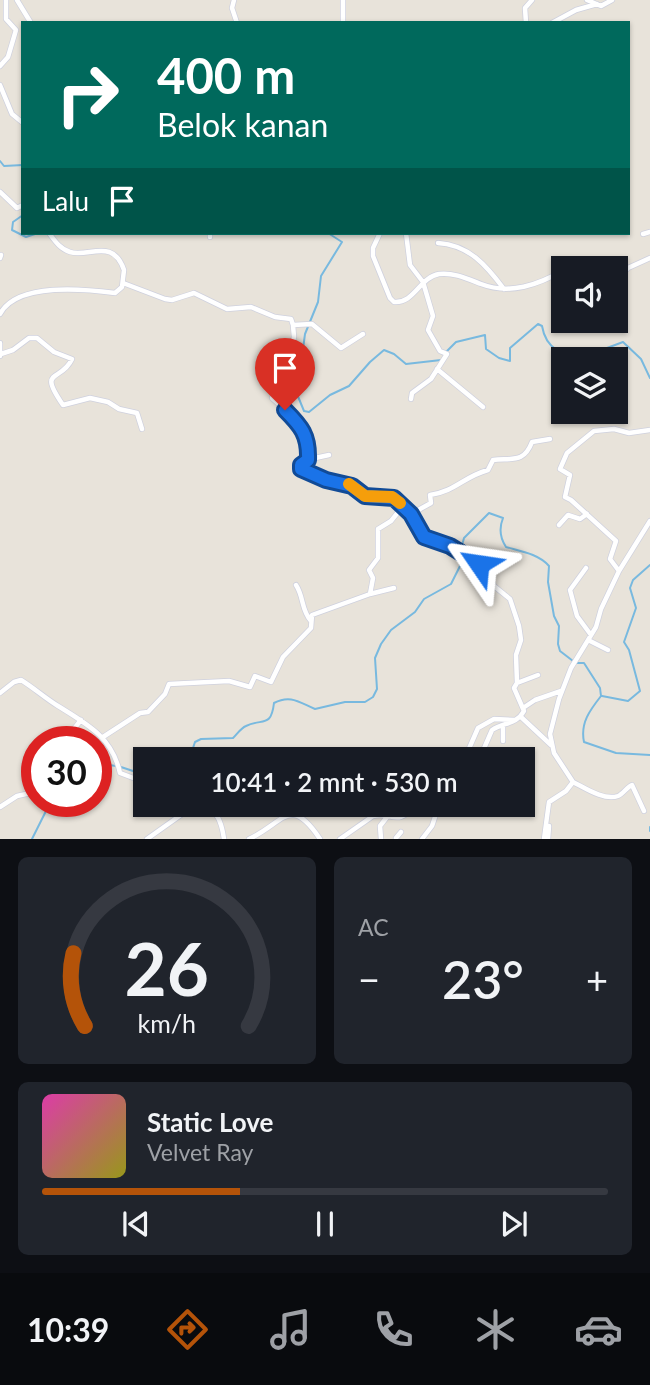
<!DOCTYPE html>
<html lang="id">
<head>
<meta charset="utf-8">
<style>
	:root { --surface:#171b24; --page:#20242c; --text:#f1f3f6; --muted:#9ea1a6; --line:#363941; --accent:#b45309 }
	body { margin:0; font-family:Lato,sans-serif; background:var(--page); color:var(--text); height:100vh; display:flex; flex-direction:column; font-size:26px; white-space:nowrap }
	* { box-sizing:border-box; margin:0 }
	p { font-size:23px; color:var(--muted) }
	.icon { flex:none; width:38px; height:38px; fill:none; stroke:currentColor; stroke-width:2; stroke-linecap:round; stroke-linejoin:round }
	.map { position:relative; height:839px; overflow:hidden }
	.sheet { display:flex; flex-direction:column; gap:18px; padding:18px; background:#0d0f14; flex:1 }
	.sheet>* { flex:none }
	.hud { position:absolute; left:21px; top:21px; width:609px; height:214px; border-radius:0px; box-shadow:0 2px 5px #0004; background:#00695c; color:#fff; overflow:hidden }
	.fabs { position:absolute; left:551px; top:256px; display:grid; gap:14px }
	.fabs a { display:grid; place-items:center; width:77px; height:77px; border-radius:0px; background:var(--surface); box-shadow:0 2px 5px #0004; font-size:35px }
	.speed { position:absolute; left:21px; top:726px; display:flex; gap:14px; font-size:35px; font-weight:700; text-align:center }
	.speed>* { display:grid; place-content:center; width:91px; height:91px; border-radius:50%; background:var(--surface); box-shadow:0 2px 5px #0004; line-height:1 }
	.speed .limit { border:10px solid #d22; background:#fff; color:#111 }
	.pin { position:absolute; display:grid; place-items:center; width:60px; height:60px; color:#fff; margin:-72px -30px; border-radius:50% 50% 50% 0; rotate:-45deg; box-shadow:0 0 7px #0007 }
	.pin .icon { rotate:45deg }
	.me { position:absolute; width:77px; margin:-38px; rotate:302deg; stroke-linejoin:round; filter:drop-shadow(0 0 5px #0008) }
	.turn { display:flex; align-items:center; gap:24px; height:147px; padding:0 21px; font-size:32px }
	.turn .icon { width:91px; height:91px; stroke-width:2.5 }
	.turn b { display:block; font-size:49px; line-height:60px }
	.then { display:flex; align-items:center; height:66px; padding:0 21px; background:#0003; gap:14px; font-size:26px }
	.big { font-size:52px; font-weight:600; line-height:1.1 }
	.sheet .tile { flex:1; display:flex; flex-direction:column; justify-content:center; gap:10px; min-width:0; padding:0 24px; border-radius:10px; background:var(--page) }
	.sheet .dial { align-items:center; gap:0 }
	.dial svg { height:182px; overflow:visible; fill:none; stroke:var(--line); stroke-width:7; stroke-linecap:round; text-anchor:middle }
	.dial text { fill:var(--text); stroke:none }
	.song { display:flex; align-items:center; gap:21px }
	.cover { width:84px; height:84px; border-radius:10px; background:linear-gradient(135deg,hsl(320 70% 55%),hsl(60 70% 35%)) }
	.played { height:7px; border-radius:4px; background:linear-gradient(90deg,var(--accent) 35%,var(--line) 35%) }
	.keys { display:flex; justify-content:space-around; direction:ltr }
	.heat { display:flex; justify-content:space-between; align-items:center; font-size:38px; direction:ltr }
	.sheet .tiles { flex:1; display:grid; gap:18px; grid-template-columns:1fr 1fr }
	.tile:last-child { grid-column:span 2 }
	.trip { position:absolute; left:133px; top:747px; width:402px; height:70px; border-radius:0px; background:var(--surface); box-shadow:0 2px 5px #0004; font-weight:600; line-height:70px; text-align:center }
	.menu { display:flex; height:112px; justify-content:space-around; align-items:center; background:#090b0e; color:var(--muted) }
	.menu .icon { width:49px; height:49px }
	.menu .current { color:var(--accent) }
	.menu b { font-size:32px; color:var(--text) }
	.map>svg:first-child { display:block }
	.lines { fill:none; stroke-linecap:round; stroke-linejoin:round }
	.stream { stroke:#78b9df; stroke-width:2 }
	.street-casing { stroke:#cfd1de; stroke-width:6 }
	.street { stroke:#fff; stroke-width:4.5 }
	.route-casing { stroke:#114b97; stroke-width:18 }
	.route { stroke:#1a73e8; stroke-width:12 }
	.slow { stroke:#f59e0b; stroke-width:12 }
</style>
</head>
<body>
<div class="map">
<svg width="650" height="839" viewBox="0 0 650 839">
	<rect width="100%" height="100%" fill="#e8e3da"/>
	<g class="lines">
		<!-- stream -->
		<path class="stream" d="M0,161l4,5 19,-1
			M23,215l-10,7 -1,8 14,7 12,-4
			M148,233h11
			M328,233l14,9 -21,34 -3,26 -13,32 -8,60 7,17 5,1 21,-17 19,-9 21,-24 14,-12 10,4 12,10 35,-4
			M446,352l10,-10 29,-7 1,14 13,9 11,3v-13l28,-24 4,2c4,24 21,29 42,33
			M600,359l7,-11 16,-6 18,17 9,19
			M461,549l3,-11 25,-25 14,5c-4,10 -3,20 3,29 14,4 33,7 43,19l-1,16 6,34 5,10 -1,18 2,7 13,10
			M577,663h7l16,25 1,8
			M601,696c-11,14 -21,27 -17,46l32,11 34,2
			M602,696l26,5 12,-10 -11,-41 -5,-8 12,-34 -6,-20 3,-8 17,-15
			M189,760l6,-18 6,-3 32,-1c4,-4 8,-10 13,-12 17,-8 25,2 28,-23 17,-9 26,0 41,6l30,-7h20l8,-5 4,-8 -2,-31 6,-14 10,-14 24,-18 9,-13 27,-15 10,-20v-9
			M96,763l20,3
			M121,767l24,8
			M650,827v4
			M32,839l18,-36h5l4,7 15,-4 2,-4"/>
		<!-- street casing -->
		<g class="street-casing">
			<path id="street" d="M17,0l14,23
				M234,0l-2,8 5,15
				M343,0v23
				M587,0l14,6 11,-6
				M526,23l-1,-15 7,-8
				M552,23l24,-13 21,-6
				M0,66l8,-9 8,-27 -10,-11v-19
				M0,85l12,29 11,9
				M0,192l17,16 6,-3
				M210,233v4
				M380,233l-7,15v8l17,42 4,4c20,2 26,-25 45,-28 14,-2 29,5 42,10 29,11 57,1 83,-14
				M406,233l4,32 13,17 10,34 -5,14 12,21 7,3 -16,25 -19,14 -1,6
				M643,234l7,-2
				M438,243c31,2 48,22 66,46
				M0,258l1,-3
				M616,279l12,-11 22,-10
				M123,283l42,16 7,1 22,-7 33,16 24,-2 24,10 16,2 2,6 19,-1 29,24 22,-14
				M0,314c17,-32 84,-25 115,-21l7,-6 2,-17c-11,-33 -36,-12 -54,-18 -10,-3 -15,-11 -21,-19
				M293,325l1,12 -6,22 -7,2 1,16 -10,21 30,27 6,35
				M0,343v13
				M1,354l12,-4 16,-12h8l17,14 18,7c-11,24 -35,8 -9,46l27,-7 18,4 11,7 18,4 5,16
				M437,369l46,38
				M329,455l-23,5 -6,8 26,12 27,6 11,10 30,2 17,16 13,23 29,10 22,16 9,2 10,21 16,13 9,27 2,14 -5,15 1,28 -3,5 10,23c-8,14 -20,11 -32,19l-13,30
				M411,514l20,-11 -1,-8c26,-4 33,-18 58,-25l5,-10c20,-2 31,3 39,-18l18,-3
				M559,525l9,-10 12,4 7,-5
				M586,568l-16,22 7,26 14,19
				M619,571l-9,-12 6,-18 -45,-41 -6,-3 5,-22 -10,-6 7,-16 27,-22 20,-2 15,4 21,-3
				M296,585c8,12 5,25 15,36
				M370,594l24,-6
				M588,640l20,10
				M517,683l21,-8
				M0,693l14,-11 7,-2c13,8 24,18 37,26 29,18 54,31 62,67l16,6 9,10
				M523,708l12,-8 26,-9
				M521,717l30,28
				M503,725v16
				M103,737l37,-24 8,-1 17,-18 4,-10 60,-3 21,6 5,-11 16,6 12,-25 28,-29 1,-13 58,-21 3,-16 -4,-8 9,-12v-29l13,-8 12,-15
				M58,742l11,-7 12,-15
				M464,760l14,-32 16,-9 21,1
				M573,782c12,6 31,19 45,14 5,-2 9,-9 14,-11l12,26
				M174,805l9,7c29,-9 37,-1 41,27
				M0,807l17,-11 18,-4 2,-4
				M396,838l5,-6
				M147,839l38,-27
				M249,839c35,-16 41,-45 71,0
				M340,839l33,-23c17,-5 26,12 41,-11
				M381,839l-1,-13 7,-9
				M422,839l10,-13 7,-21
				M544,839l5,-37 17,-11 7,-9 -19,-29 -4,-19 9,-35 12,-31 25,-41 5,-18 18,-38 31,-50
				M548,839l1,-13"/>
		</g>
		<!-- street -->
		<use href="#street" class="street"/>
	</g>
	<g class="lines">
		<!-- route casing -->
		<g class="route-casing">
			<path id="route" d="M285,410c16,16 24,25 23,50l-7,5v4l25,11 26,6 13,10 29,2 17,16 13,23 26,9 29,18"/>
		</g>
		<!-- route -->
		<use href="#route" class="route"/>
		<!-- slow -->
		<path class="slow" d="M349,484l16,12 27,1 8,6"/>
	</g>
</svg>
<div class="fabs">
<a><svg class="icon" aria-label="sound" viewBox="0 0 24 24"><path d="M4 9h4l5-4v14l-5-4H4zM17 9q2 3 0 6"/></svg></a>
<a><svg class="icon" aria-label="layers" viewBox="0 0 24 24"><path d="M12 4l9 5-9 5-9-5zM3 14l9 5 9-5"/></svg></a>
</div>
<div class="speed"><div class="limit">30</div></div>
<div class="pin" style="left:285px;top:410px;background:#d93025"><svg class="icon" aria-label="arrive" viewBox="0 0 24 24"><path d="M6 21V4h12l-3 4 3 4H6"/></svg></div>
<svg class="me" style="left:479px;top:564px" viewBox="-20 -20 40 40"><path d="M0-17L14 15 0 8-14 15z" fill="#1a73e8" stroke="#fff" stroke-width="4"/></svg>
<div class="trip">10:41 · 2 mnt · 530 m</div>
<div class="hud">
<div class="turn"><svg class="icon" aria-label="right" viewBox="0 0 24 24"><path d="M7 20v-9h11M14 6l5 5-5 5"/></svg><div><b>400 m</b>Belok kanan</div></div>
<div class="then">Lalu<svg class="icon" aria-label="arrive" viewBox="0 0 24 24"><path d="M6 21V4h12l-3 4 3 4H6"/></svg></div>
</div>
</div>
<section class="sheet">
<div class="tiles">
<div class="tile dial"><svg viewBox="0 0 100 80">
<path d="M14 69A42 42 0 1 1 86 69"/>
<path d="M14 69A42 42 0 0 1 9 37" stroke="#b45309"/>
<text x="50" y="56" font-size="32" font-weight="700">26</text>
<text x="50" y="72" font-size="11">km/h</text>
</svg></div>
<div class="tile"><p>AC</p>
<div class="heat"><a>−</a><b class="big">23°</b><a>+</a></div>
</div>
<div class="tile">
<div class="song"><i class="cover"></i><div><b>Static Love</b><p>Velvet Ray</p></div></div>
<div class="played"></div>
<div class="keys"><svg class="icon" aria-label="previous" viewBox="0 0 24 24"><path d="M18 5L8 12l10 7zM5 5v14"/></svg><svg class="icon" aria-label="pause" viewBox="0 0 24 24"><path d="M8 5v14M16 5v14"/></svg><svg class="icon" aria-label="next" viewBox="0 0 24 24"><path d="M6 5l10 7-10 7zM19 5v14"/></svg></div>
</div>
</div>
</section>
<nav class="menu">
<b>10:39</b>
<svg class="icon current" aria-label="directions" viewBox="0 0 24 24"><path d="M12 3l9 9-9 9-9-9zM9 14v-3h6M13 9l2 2-2 2"/></svg>
<svg class="icon" aria-label="music" viewBox="0 0 24 24"><path d="M9 18V5l10-2v13"/><circle cx="6" cy="18" r="3"/><circle cx="16" cy="16" r="3"/></svg>
<svg class="icon" aria-label="phone" viewBox="0 0 24 24"><path d="M5 4h4l2 5-3 2q2 4 5 5l2-3 5 2v4C11 20 4 13 5 4z"/></svg>
<svg class="icon" aria-label="climate" viewBox="0 0 24 24"><path d="M12 3v18M4 7l16 10M4 17L20 7"/></svg>
<svg class="icon" aria-label="car" viewBox="0 0 24 24"><path d="M5 17H2v-5l4-1 3-4h7l3 4 3 1v5h-3M9 17h6M6 11h13"/><circle cx="7" cy="17" r="2"/><circle cx="17" cy="17" r="2"/></svg>
</nav>
</body>
</html>
